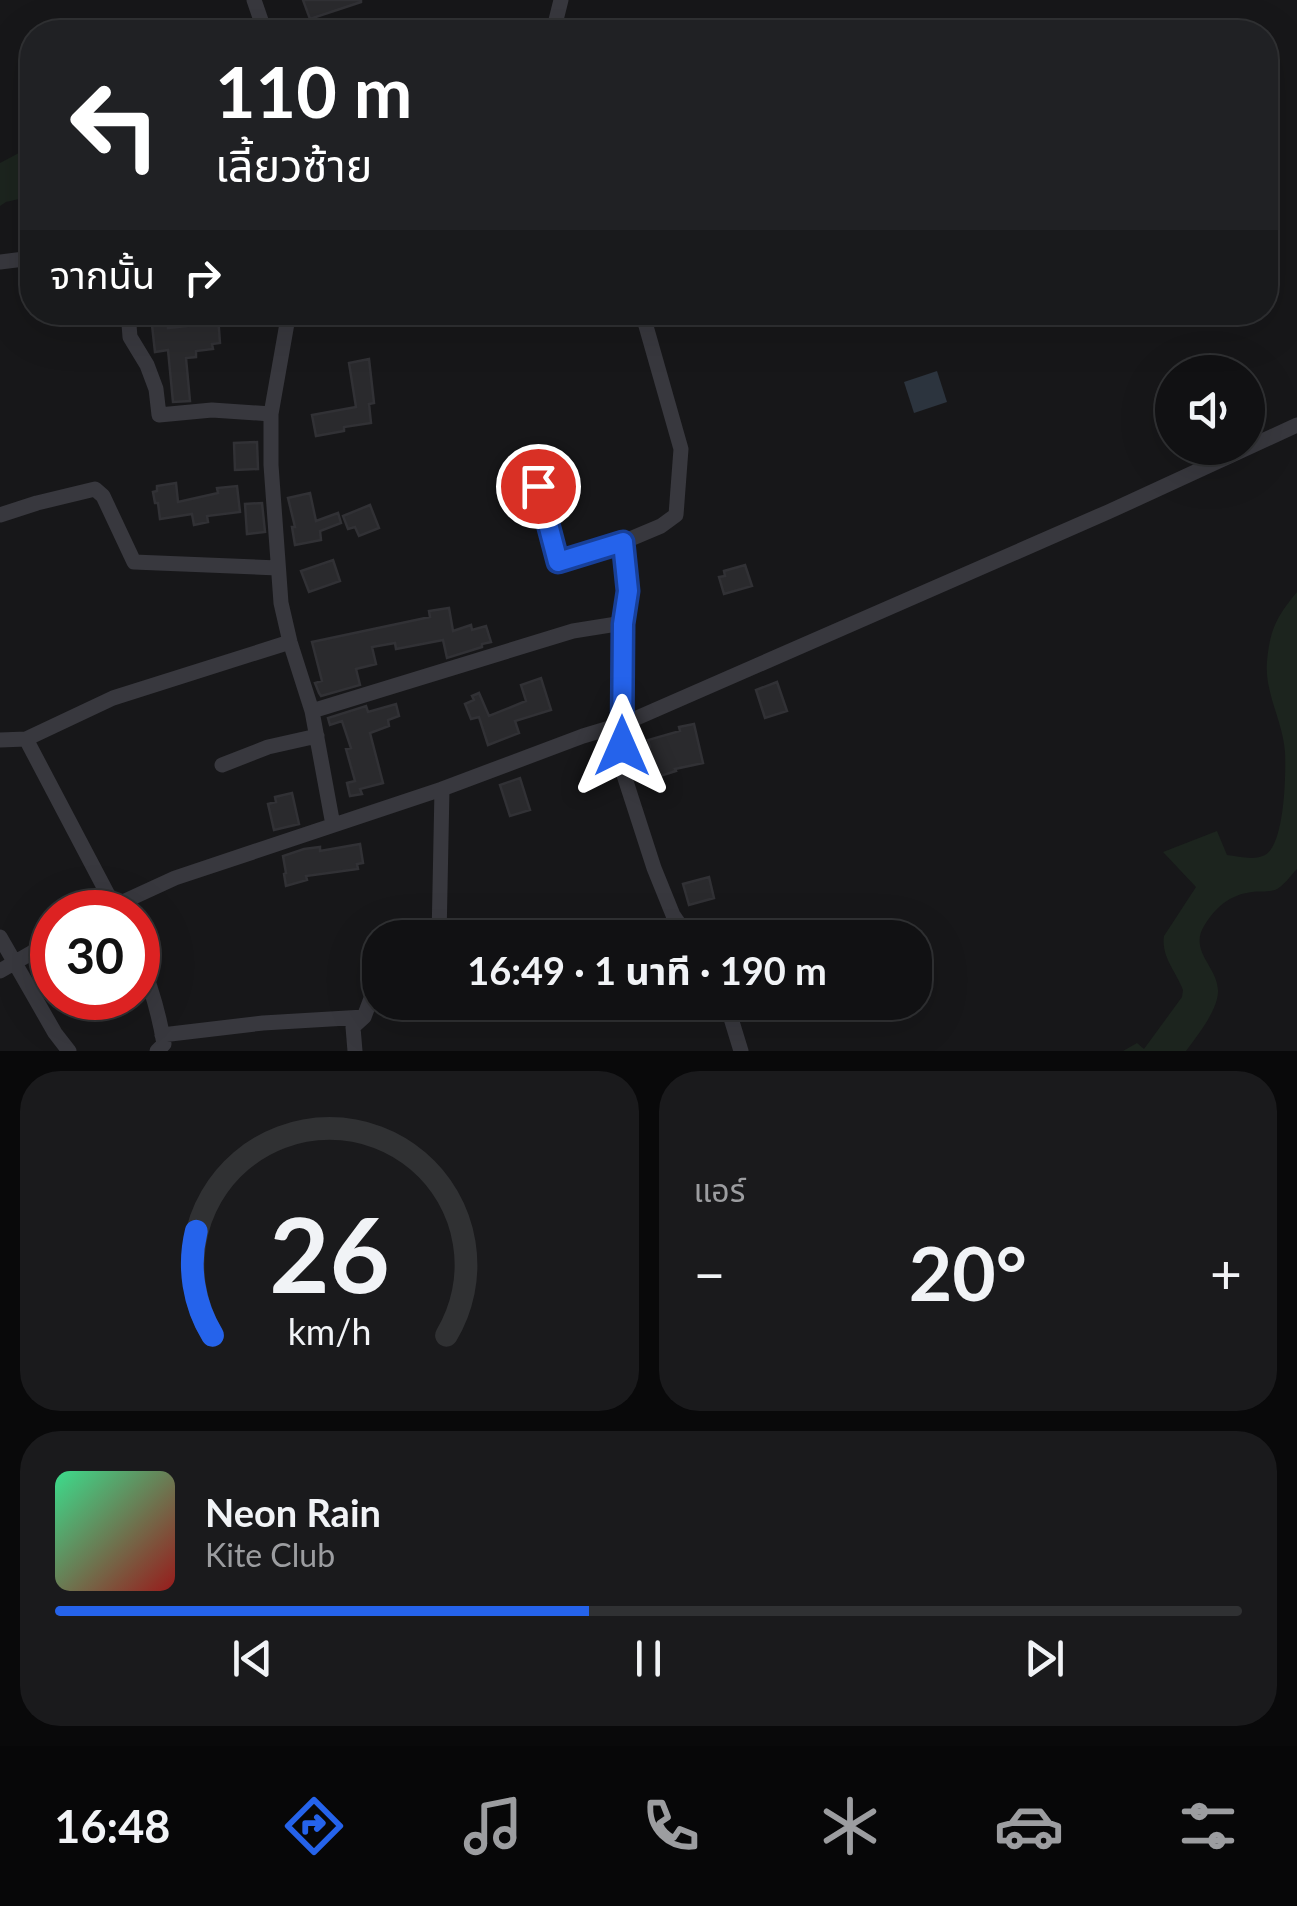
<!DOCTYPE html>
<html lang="th">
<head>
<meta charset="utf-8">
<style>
	:root { --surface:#111113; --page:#1a1a1c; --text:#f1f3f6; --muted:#9c9da0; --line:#303133; --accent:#2563eb }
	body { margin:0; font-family:Lato,"Noto Sans Thai",sans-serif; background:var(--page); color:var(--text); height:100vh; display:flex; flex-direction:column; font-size:38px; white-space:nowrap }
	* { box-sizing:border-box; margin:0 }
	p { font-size:32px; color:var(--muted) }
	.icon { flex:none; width:55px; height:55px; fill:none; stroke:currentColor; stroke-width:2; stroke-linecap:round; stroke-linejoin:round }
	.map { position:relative; height:1051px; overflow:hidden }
	.drawer { display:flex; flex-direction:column; gap:20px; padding:20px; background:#09090a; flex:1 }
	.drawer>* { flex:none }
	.guide { position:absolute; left:20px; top:20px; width:1258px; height:305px; border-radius:40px; box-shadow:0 10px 40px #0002,0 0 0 2px var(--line); background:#202124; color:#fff; overflow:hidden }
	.fabs { position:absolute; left:1155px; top:355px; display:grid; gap:20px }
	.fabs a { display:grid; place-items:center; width:110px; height:110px; border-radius:50%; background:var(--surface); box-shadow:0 10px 40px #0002,0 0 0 2px var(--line); font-size:50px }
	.speed { position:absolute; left:30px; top:890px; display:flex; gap:20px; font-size:50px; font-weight:700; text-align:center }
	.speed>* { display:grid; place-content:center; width:130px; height:130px; border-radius:50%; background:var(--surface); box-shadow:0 10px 40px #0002,0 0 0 2px var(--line); line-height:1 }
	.speed .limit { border:15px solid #d22; background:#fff; color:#111 }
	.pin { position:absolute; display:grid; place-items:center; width:85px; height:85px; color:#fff; margin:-42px; border:5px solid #fff; border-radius:50%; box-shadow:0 2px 10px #0007 }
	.me { position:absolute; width:110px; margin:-55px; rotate:0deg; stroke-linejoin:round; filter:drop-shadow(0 0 8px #0008) }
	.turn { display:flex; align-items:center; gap:35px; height:210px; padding:0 30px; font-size:45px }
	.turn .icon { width:130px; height:130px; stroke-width:2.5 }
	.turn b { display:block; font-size:70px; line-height:85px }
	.then { display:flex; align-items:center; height:95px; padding:0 30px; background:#0003; gap:20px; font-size:38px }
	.big { font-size:75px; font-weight:700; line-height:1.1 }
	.drawer .card { flex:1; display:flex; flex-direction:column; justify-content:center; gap:15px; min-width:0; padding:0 35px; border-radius:40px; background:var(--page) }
	.drawer .dial { align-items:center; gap:0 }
	.dial svg { height:260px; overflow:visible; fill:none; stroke:var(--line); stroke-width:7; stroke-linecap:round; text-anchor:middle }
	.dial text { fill:var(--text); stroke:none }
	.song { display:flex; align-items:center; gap:30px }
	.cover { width:120px; height:120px; border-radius:15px; background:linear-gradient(135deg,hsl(150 70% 55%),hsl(0 70% 35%)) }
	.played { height:10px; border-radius:5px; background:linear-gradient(90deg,var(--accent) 45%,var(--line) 45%) }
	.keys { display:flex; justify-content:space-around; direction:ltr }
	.heat { display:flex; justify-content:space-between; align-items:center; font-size:55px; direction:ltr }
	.drawer .tiles { flex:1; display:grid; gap:20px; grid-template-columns:1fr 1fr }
	.card:last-child { grid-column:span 2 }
	.trip { position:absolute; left:362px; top:920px; width:570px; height:100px; border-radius:40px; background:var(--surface); box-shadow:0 10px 40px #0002,0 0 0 2px var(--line); font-weight:700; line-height:100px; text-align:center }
	.tabs { display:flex; height:160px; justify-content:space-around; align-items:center; background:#070708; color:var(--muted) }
	.tabs .icon { width:70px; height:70px }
	.tabs .selected { color:var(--accent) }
	.tabs b { font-size:45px; color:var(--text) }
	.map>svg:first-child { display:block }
	.green { fill:#1c241e }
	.water { fill:#2c343e }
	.building { fill:#2a2a2d; stroke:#313135; stroke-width:2.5 }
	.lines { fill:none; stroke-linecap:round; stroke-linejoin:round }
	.minor { stroke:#38383e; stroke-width:15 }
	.route-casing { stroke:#184099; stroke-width:25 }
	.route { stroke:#2563eb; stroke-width:18 }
</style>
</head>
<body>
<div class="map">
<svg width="1297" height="1051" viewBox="0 0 1297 1051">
	<rect width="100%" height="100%" fill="#171719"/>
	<!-- green -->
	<path class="green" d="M32,146v50l-26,6 -6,4v-43z
		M1297,592v277c-6,6 -14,18 -22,21 -6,2 -17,1 -23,2 -23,3 -36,15 -48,34 -15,25 13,40 14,64 1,19 -21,46 -32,61h-63l14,-8 7,6 38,-52 1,-7c-7,-19 -22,-33 -19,-54l32,-49 -33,-35 54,-21 10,24c11,1 27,6 38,0 20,-11 21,-82 20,-103 -2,-31 -21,-60 -18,-91 3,-32 10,-45 30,-69z"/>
	<!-- water -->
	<path class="water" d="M937,371l10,31 -33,11 -10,-31z"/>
	<!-- building -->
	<path class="building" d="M303,0h58v2l-51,17z
		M218,315l2,28 -8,1 1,5 -17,2v6l-10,1 4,43 -17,1 -5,-52 -13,2 -3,-27 16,-2v5l28,-3v-7z
		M369,359l5,44 -5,1 2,19 -27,4v4l-28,5 -4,-21 44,-8 -7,-44z
		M257,442l1,27 -23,1 -1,-27z
		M176,483l2,19 40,-9 -1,-5 20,-2 3,26 -33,4 1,6 -14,3 -2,-11 -32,5 -2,-16h-3l-2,-11 4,-1v-5z
		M310,493l6,28 22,-8 3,10 -21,8 1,9 -26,5 -3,-18h3l-7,-29z
		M262,503l3,29 -18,2 -2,-30z
		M370,505l9,23 -20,8 -4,-9 -7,2 -5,-13z
		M333,560l7,21 -31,11 -8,-21z
		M745,565l7,21 -28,8 -5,-17 6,-1 -1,-5z
		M449,608l4,23 18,-6 1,5 14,-4 5,16 -9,2v3l-35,11 -4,-18 -47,9 -1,-6 -23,4 4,17 -20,5 4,16 -39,11 -2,-3 -4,-10 7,-2 -10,-39 118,-25 -1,-6z
		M541,678l10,32 -36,11 4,12 -31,12 -9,-28 -8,2 -6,-15 9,-4 -2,-4 7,-3 10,23 37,-15 -5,-16z
		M777,682l10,29 -22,7 -9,-28z
		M396,704l3,12 -11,4 1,6 -19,7 13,50 -23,6 2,5 -12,2 -3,-13 8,-2 -9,-32 5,-1 -9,-27 -12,4 -2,-7 38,-12 2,6z
		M694,724l9,39 -28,6 1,2 -22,7 -8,-29 4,-2 -2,-7 32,-9 -1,-4z
		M520,778l10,32 -20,6 -10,-31z
		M292,793l7,31 -25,6 -6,-26 8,-2 -1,-5z
		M360,844l3,19 -6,1 1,5 -52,7 1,4 -21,6 -2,-12 2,-1 -3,-17 21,-7 16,-2v4z
		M709,877l5,21 -25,7 -6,-21z"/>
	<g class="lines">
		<!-- minor -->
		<path class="minor" d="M254,0l11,32
			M553,32l8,-32
			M0,262l32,-4
			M128,312l2,25 17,28 9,24 3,26 53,-5 59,4
			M289,312l-18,102v51l10,138 9,39 22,69 21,114
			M642,312l39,137 -5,66 -15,11 -38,16 4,49 -4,32 -1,146 32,99 19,47 16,23
			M538,487l20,75 65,-20
			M0,515l37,-12 58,-14 8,7 31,66 144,6
			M312,711l261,-80 50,-8
			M26,739l91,173
			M0,740l26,-1 87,-41 177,-56
			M222,765l46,-18 49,-11
			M101,912l74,-34 267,-89 141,-53 40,-12 485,-212 189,-87
			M0,937l55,96 14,18
			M439,938l3,-149
			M138,956c12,27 21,58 26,88l-7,7
			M0,971l52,-30
			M726,1002l15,49
			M162,1035l101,-12 101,-6
			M355,1051l-2,-24 11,-10 16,-42"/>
	</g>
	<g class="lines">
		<!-- route casing -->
		<g class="route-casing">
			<path id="route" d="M538,486l20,76 65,-20 5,49 -5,33 -1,122"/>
		</g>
		<!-- route -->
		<use href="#route" class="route"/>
	</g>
</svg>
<div class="fabs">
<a><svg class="icon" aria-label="sound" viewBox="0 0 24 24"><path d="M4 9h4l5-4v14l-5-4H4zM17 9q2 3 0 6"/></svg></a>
</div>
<div class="speed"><div class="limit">30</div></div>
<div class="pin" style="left:538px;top:486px;background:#d93025"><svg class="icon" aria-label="arrive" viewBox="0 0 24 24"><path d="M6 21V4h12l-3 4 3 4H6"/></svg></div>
<svg class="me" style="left:622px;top:746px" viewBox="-20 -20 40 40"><path d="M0-17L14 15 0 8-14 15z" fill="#2563eb" stroke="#fff" stroke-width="4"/></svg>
<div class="trip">16:49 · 1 นาที · 190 m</div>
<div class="guide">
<div class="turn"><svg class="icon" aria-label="left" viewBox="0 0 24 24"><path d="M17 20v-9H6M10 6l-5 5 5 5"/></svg><div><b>110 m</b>เลี้ยวซ้าย</div></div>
<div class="then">จากนั้น<svg class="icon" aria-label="right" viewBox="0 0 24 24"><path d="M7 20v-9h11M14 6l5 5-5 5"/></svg></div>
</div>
</div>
<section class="drawer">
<div class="tiles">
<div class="card dial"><svg viewBox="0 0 100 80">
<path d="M14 69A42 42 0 1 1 86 69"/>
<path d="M14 69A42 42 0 0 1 9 37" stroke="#2563eb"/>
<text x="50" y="56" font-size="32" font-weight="700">26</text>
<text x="50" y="72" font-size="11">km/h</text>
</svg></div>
<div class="card"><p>แอร์</p>
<div class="heat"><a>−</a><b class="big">20°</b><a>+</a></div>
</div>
<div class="card">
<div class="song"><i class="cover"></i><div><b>Neon Rain</b><p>Kite Club</p></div></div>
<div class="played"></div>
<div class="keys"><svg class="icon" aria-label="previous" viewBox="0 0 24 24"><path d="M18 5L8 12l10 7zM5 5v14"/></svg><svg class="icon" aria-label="pause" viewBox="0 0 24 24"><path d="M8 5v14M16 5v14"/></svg><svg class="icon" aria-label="next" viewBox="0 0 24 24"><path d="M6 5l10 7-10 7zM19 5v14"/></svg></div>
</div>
</div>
</section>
<nav class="tabs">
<b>16:48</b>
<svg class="icon selected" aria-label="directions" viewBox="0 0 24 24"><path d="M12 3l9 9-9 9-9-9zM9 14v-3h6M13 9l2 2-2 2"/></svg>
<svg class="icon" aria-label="music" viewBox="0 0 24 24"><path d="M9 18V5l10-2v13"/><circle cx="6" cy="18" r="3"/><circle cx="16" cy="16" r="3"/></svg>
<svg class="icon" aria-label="phone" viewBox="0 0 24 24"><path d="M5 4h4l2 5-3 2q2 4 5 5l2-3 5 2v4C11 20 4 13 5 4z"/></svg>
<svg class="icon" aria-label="climate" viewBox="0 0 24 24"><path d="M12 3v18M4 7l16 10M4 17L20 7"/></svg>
<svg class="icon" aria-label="car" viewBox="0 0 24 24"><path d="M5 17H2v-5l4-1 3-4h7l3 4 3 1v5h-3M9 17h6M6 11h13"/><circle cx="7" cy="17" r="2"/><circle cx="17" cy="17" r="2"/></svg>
<svg class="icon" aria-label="filters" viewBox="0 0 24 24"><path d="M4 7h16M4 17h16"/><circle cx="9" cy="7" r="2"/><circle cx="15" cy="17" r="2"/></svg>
</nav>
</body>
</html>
